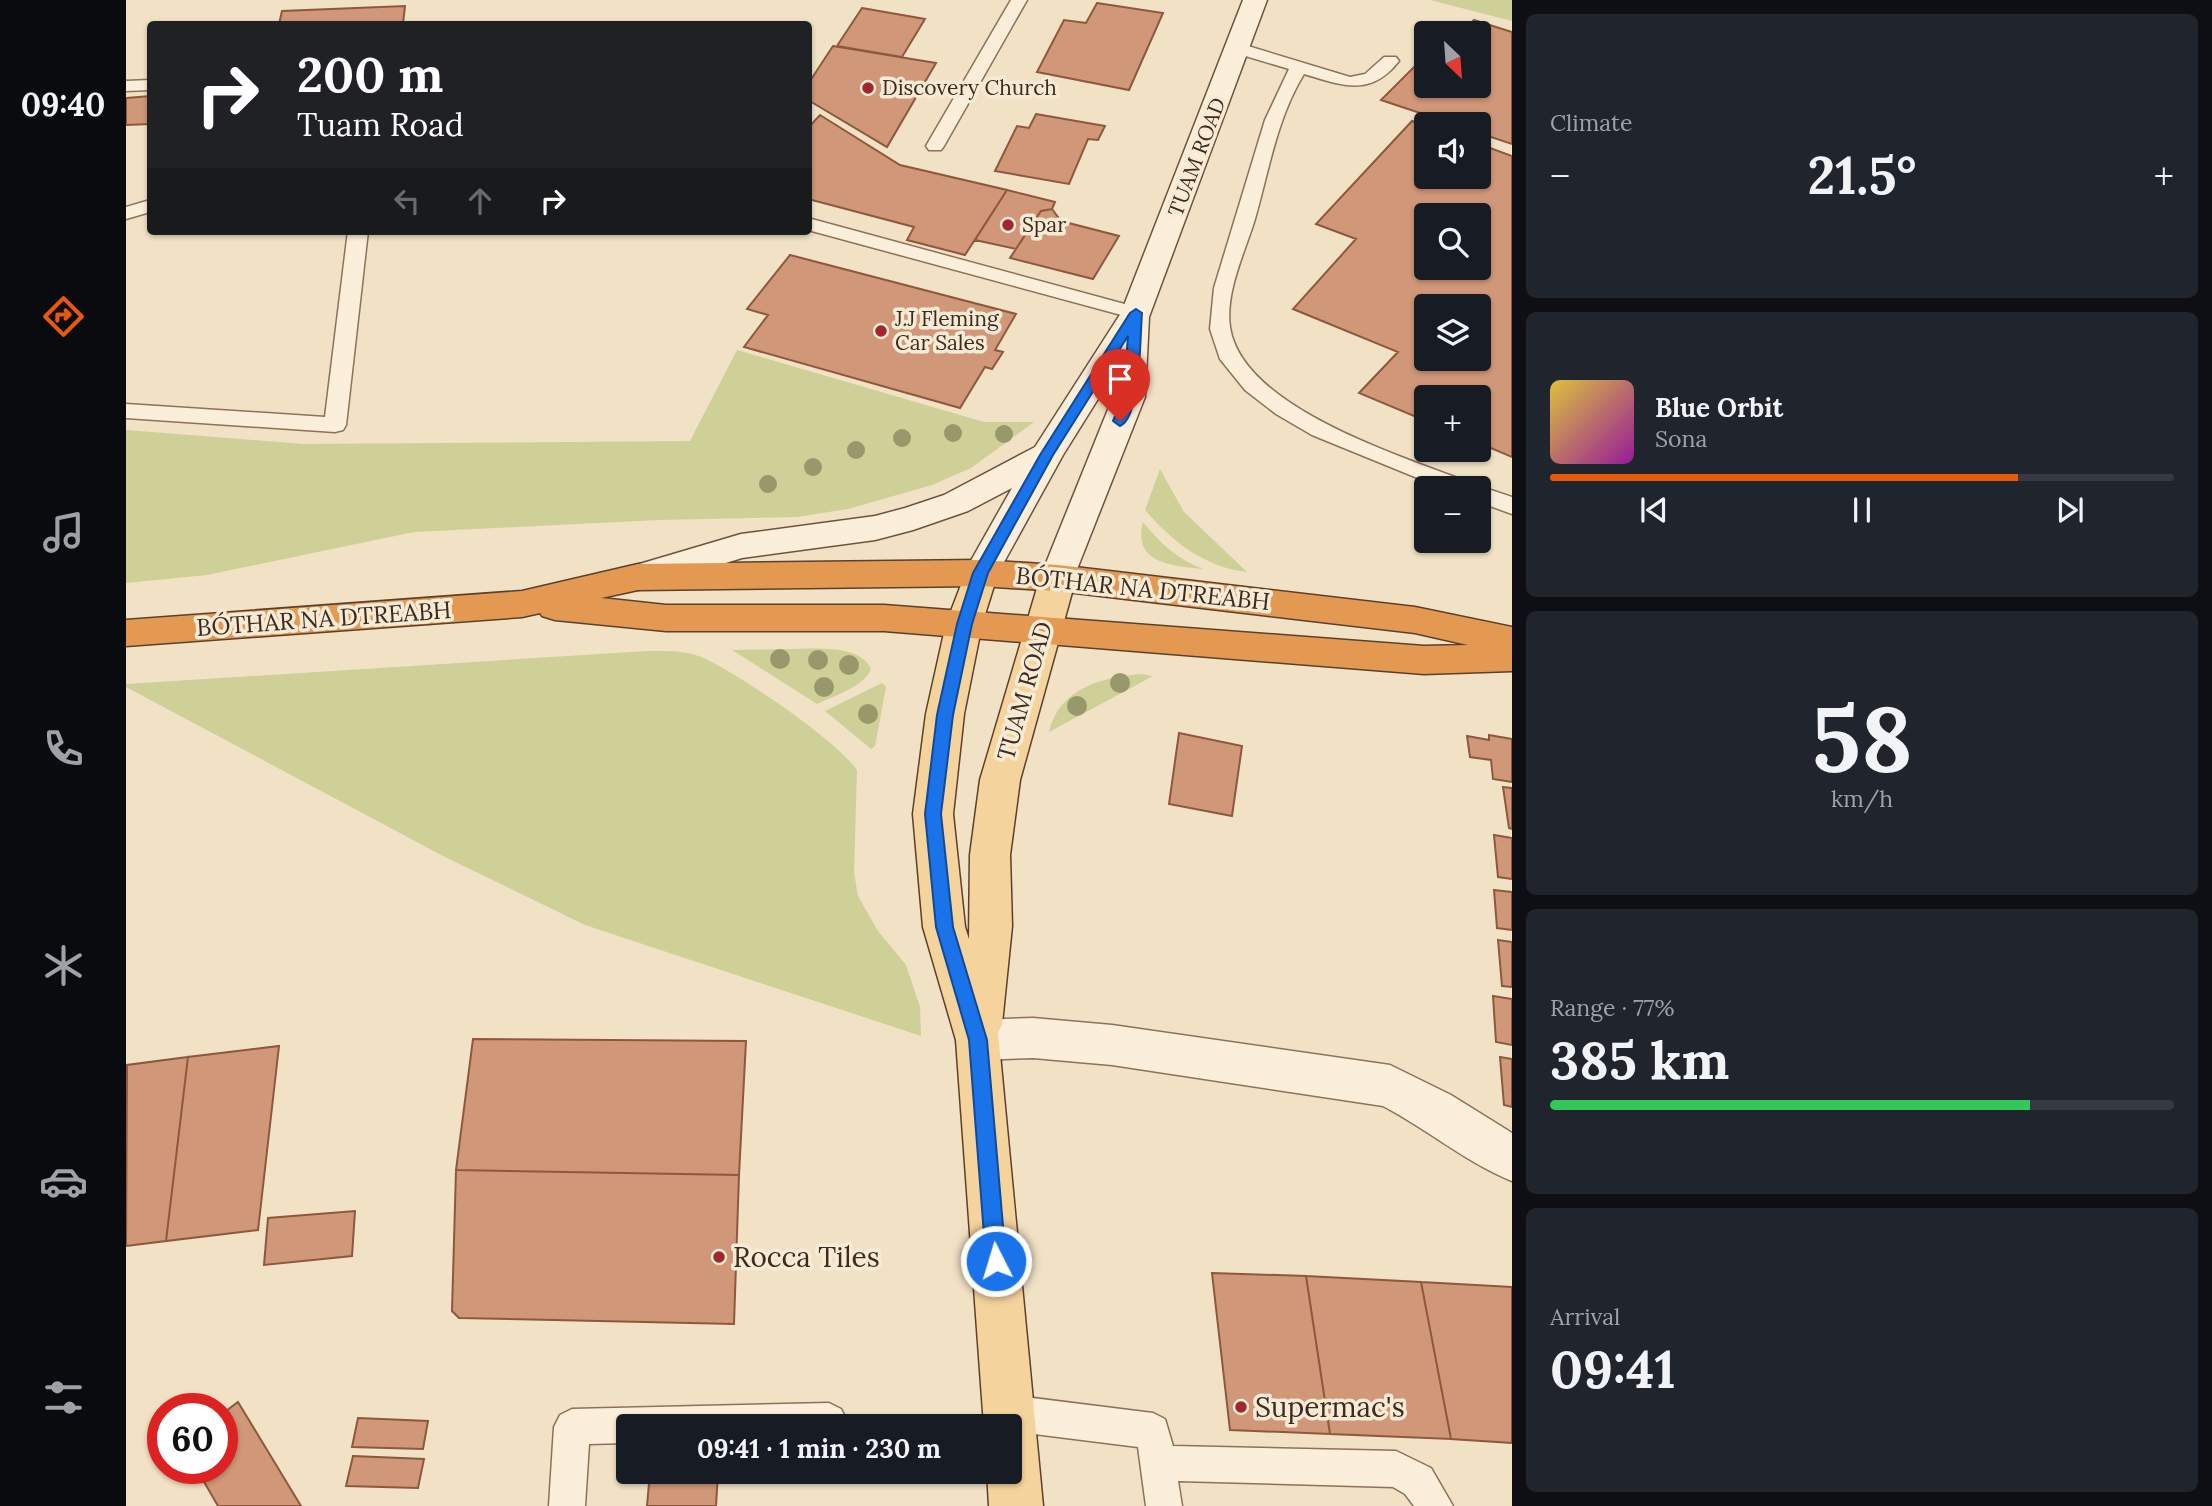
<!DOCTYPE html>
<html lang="en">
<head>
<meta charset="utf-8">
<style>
	:root { --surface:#171b24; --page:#20242c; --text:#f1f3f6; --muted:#9ea1a6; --line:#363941; --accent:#ea580c }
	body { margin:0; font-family:Lora,serif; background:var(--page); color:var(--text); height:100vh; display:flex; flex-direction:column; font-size:26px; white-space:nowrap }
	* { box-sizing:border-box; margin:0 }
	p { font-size:23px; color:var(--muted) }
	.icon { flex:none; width:38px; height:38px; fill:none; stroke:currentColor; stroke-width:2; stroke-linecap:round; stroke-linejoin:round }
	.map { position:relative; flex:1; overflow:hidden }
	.side { display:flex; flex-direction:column; gap:14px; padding:14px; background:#0d0f14; width:700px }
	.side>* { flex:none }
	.hud { position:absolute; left:21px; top:21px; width:665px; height:214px; border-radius:7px; box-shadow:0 2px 5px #0004; background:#202124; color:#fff; overflow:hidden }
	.needle { width:46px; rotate:155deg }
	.tools { position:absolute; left:1288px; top:21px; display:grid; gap:14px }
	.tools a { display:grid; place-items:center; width:77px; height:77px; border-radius:7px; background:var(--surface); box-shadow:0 2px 5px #0004; font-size:35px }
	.speed { position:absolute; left:21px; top:1393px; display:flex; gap:14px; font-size:35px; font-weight:700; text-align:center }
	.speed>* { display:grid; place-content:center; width:91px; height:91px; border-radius:50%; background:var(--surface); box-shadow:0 2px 5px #0004; line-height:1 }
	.speed .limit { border:10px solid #d22; background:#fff; color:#111 }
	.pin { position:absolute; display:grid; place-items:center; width:60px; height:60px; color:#fff; margin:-72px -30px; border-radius:50% 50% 50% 0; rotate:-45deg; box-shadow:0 0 7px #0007 }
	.pin .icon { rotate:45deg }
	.me { position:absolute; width:77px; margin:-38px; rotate:355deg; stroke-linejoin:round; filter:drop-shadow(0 0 5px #0008) }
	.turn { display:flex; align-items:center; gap:24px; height:147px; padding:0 35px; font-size:32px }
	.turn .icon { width:91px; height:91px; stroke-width:2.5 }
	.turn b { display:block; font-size:49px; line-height:60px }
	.lanes { display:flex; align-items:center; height:66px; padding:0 35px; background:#0003; justify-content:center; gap:35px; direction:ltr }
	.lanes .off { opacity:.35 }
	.big { font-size:52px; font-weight:700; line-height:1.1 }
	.side .tile { flex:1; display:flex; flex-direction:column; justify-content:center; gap:10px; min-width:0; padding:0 24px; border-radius:10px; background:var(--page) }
	.side .dial { align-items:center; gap:0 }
	.dial b { font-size:91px; line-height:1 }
	.song { display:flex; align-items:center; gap:21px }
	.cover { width:84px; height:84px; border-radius:10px; background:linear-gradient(135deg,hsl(50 70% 55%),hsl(300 70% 35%)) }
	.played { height:7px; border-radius:4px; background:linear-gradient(90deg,var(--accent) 75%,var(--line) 75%) }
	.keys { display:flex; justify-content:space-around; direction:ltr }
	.heat { display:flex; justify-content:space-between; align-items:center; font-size:38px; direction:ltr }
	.charge { height:10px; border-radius:5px; background:linear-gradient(90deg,#34c759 77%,var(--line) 0) }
	.trip { position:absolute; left:490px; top:1414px; width:406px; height:70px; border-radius:7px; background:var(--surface); box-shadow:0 2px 5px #0004; font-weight:700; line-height:70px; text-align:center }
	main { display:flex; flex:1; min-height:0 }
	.tab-bar { display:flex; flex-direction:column; width:126px; justify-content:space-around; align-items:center; background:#090b0e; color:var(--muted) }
	.tab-bar .icon { width:49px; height:49px }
	.tab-bar .selected { color:var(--accent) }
	.tab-bar b { font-size:32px; color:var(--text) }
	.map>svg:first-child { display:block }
	.green { fill:#ced098 }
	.building { fill:#d19779; stroke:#8e583e; stroke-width:2; fill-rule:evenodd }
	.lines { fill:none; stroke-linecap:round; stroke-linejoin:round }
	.lane-casing { stroke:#8e715a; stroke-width:3 }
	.street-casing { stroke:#8e715a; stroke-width:3 }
	.secondary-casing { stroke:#6f523d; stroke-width:3 }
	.primary-casing { stroke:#5b402e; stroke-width:3 }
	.highway-casing { stroke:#5b402e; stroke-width:3 }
	.lane { fill:#fbeeda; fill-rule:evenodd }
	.street { fill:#fbeeda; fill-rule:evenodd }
	.secondary { fill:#fbeeda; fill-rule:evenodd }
	.primary { fill:#f5d39c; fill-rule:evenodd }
	.highway { fill:#e49952; fill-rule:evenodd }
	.tree { fill:#99976c }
	.route { fill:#1a73e8; stroke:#114b97; stroke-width:2 }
	.poi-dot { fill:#a02630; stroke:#f8ebd6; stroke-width:2.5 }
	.labels { text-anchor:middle; stroke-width:7; stroke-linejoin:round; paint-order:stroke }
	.far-poi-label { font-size:21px; fill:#3d2b1f; stroke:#f8ebd6; text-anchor:start }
	.far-street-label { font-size:21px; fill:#3d2b1f; stroke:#f8ebd6 }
	.street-label { font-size:24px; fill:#3d2b1f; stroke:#f8ebd6 }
	.near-poi-label { font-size:28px; fill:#3d2b1f; stroke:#f8ebd6; text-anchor:start }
</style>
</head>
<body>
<main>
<nav class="tab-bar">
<b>09:40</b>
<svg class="icon selected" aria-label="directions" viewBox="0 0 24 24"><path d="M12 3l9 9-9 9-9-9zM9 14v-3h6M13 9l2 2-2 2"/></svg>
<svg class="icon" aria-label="music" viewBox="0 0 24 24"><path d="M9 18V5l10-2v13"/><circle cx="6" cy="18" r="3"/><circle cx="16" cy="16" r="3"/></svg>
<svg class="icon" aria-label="phone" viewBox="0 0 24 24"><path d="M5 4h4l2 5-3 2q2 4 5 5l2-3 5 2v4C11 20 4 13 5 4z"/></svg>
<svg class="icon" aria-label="climate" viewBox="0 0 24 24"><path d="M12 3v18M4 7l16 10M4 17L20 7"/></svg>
<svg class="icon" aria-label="car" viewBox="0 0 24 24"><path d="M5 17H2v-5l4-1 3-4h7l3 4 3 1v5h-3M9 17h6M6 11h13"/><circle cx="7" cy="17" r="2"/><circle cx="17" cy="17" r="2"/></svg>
<svg class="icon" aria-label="filters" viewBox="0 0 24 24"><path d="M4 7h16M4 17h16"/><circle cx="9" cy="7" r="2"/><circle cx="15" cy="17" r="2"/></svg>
</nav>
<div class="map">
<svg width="1386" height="1506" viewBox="0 0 1386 1506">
	<rect width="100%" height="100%" fill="#f1e1c5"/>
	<!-- green -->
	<path class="green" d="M1304,0h82v21z
		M611,350l247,72h50l-63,46 -39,17 -84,24 -51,8 -138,3 -245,12 -207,43 -81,8v-153l177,14 387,-3z
		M1034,469l24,43 63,60c-43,-5 -74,-30 -102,-62z
		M1017,522c17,21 34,37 60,47 -30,-3 -71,-5 -60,-47z
		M661,649c24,0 73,-6 84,20 -7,18 -38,27 -54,35l-85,-54z
		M521,651c20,0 41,-1 59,8 35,17 129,80 151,111l-3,102 4,24 20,35 28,34 14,42 1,29 -336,-111 -142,-69 -317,-169v-3z
		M1015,674l12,2 -104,56c10,-44 54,-55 92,-58z
		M756,683l4,4 -11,59 -4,3 -46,-38z"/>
	<!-- building -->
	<path class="building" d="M971,3l66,10 -34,77 -92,-18 27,-52 22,3z
		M279,6l-2,18h-124l3,-13z
		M736,8l63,11 -23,38 -65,-11z
		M1348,20l38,12v112l-33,-11v-9h-26l-72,-24 41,-41 4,1v26h53v-53h-18z
		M707,46l103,17 -49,84 -79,-47v-16z
		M24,96v28l-24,1v-27z
		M910,114l69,12 -7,14 -10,-1 -19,45 -74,-13 22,-45 12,2z
		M694,115l80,50 107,25 -42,65 -58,-15 7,-13 -106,-28v-71z
		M1286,121l14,5v51h53v-33l33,12v301l-33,-14v-46h-53v24l-67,-28 39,-41 -105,-43 63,-70 -40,-15zM1300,215h53v53h-53zM1300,306h53v53h-53z
		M881,190l48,12 -3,7 -11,2 -25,38 -41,-9z
		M926,209l9,12 58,15 -26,43 -83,-21 31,-47z
		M664,255l226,59 -21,36 8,2 -11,17 -7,-2 -25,41 -216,-61 24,-32 -21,-6z
		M1053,733l63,13 -10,70 -63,-12z
		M1363,735l23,4v43l-19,-3 -2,-19 -21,-3 -3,-21 22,4z
		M1377,787l9,1v41l-3,-1z
		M1368,835l18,3v41l-14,-2z
		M1368,890l18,2v38l-15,-2z
		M1372,940l14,2v45l-10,-1z
		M1367,996l19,3v46l-16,-3z
		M347,1039l273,2 -7,134 -283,-5z
		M153,1046l-21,184 -92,11 22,-184z
		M62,1057l-22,184 -40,5 1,-181z
		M1374,1057l12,2v48l-8,-2z
		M330,1170l283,5 -5,149 -275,-6 -7,-7z
		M229,1211l-3,45 -88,9 4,-47z
		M1086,1273l94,3 24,158 -100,-4z
		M1180,1276l115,6 30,157 -121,-5z
		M1295,1282l91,5v156l-61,-4z
		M112,1402l63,104h-83l-22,-38h26v-54z
		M232,1418l70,3 -5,28 -71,-2z
		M227,1456l71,3 -6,29 -72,-2z
		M524,1472h68l-2,34h-69z"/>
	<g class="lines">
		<!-- lane casing -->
		<g class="lane-casing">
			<path id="lane" d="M885,0h16l-83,146 -3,4h-12l-3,-4z
				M1112,43l112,34 15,-3 19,-17h12l3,4c-29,37 -58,24 -95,13 -27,44 -35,96 -49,145 -10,33 -30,73 -25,108 12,81 174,130 241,156l3,5 5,-2 33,11v17l-33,-12v-14h-37l-130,-53 -36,-21 -31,-24 -25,-31 -10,-30 4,-41 51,-168 24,-51 -57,-17 -2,-4 2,-4z
				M24,80v10l-24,1v-10z
				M24,200v12l-24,7v-12z
				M682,218l335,91 3,4 -3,4 -7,2 -328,-89z
				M222,231h20l-22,194 -3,5 -8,2 -209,-14v-14l199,13z
				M883,1395l144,18 12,6 8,27 223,5 35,17 22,38h-39l-9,-12 -12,-7 -215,-6 4,25h-36l-8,-59 -128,-16v-5h-11l-8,-13 6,-12z
				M703,1403l12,6 6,12 -3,5h-216v17l-39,1 -4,62h-36l5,-79 6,-12 12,-6z"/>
		</g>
		<!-- street casing -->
		<g class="street-casing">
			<path id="street" d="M907,1018l79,7 278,40 61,30 61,38v48c-45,-18 -85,-52 -129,-75l-271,-41 -79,-7 -55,2 -16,-6 -6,-14 6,-14 16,-6z"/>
		</g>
		<!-- secondary casing -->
		<g class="secondary-casing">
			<path id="secondary" d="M1117,0h24l-118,317 -4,80 -75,190 -12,4 -12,-4 -6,-9 73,-181 3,-27 -53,85 -70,127 -12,4 -12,-4 -5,-9 48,-85 -44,23 -55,19 -38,10 -133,18 -104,32 -12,-4 -6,-9 6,-9 115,-34 134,-18 30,-8 39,-13 91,-48 86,-134z"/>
		</g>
		<!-- primary casing -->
		<g class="primary-casing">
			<path id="primary" d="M855,560l12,4 5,9 -16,51 -18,90 -11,100 12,113 4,12 1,-84 10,-75 60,-202 6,-9 12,-4 12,4 6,9 -56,202 -10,75 2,71 -10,98 -4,9 45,473h-54l-2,-34h23v-46h-26l-28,-386 -33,-113 -10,-113 13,-100 20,-90 23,-60z"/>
		</g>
		<!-- highway casing -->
		<g class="highway-casing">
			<path id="highway" d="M855,560l77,5 357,42 97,20v44l-88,3 -540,-43h-218l-111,-11 -13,-4 -2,-3 -18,4 -396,29v-26l396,-29 116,-27zM855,586l77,5 357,42 53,12 -44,1 -540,-41h-218l-65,-7 37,-8z"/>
		</g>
		<!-- lane -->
		<use href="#lane" class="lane"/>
		<!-- street -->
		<use href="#street" class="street"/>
		<!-- secondary -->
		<use href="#secondary" class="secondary"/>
		<!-- primary -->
		<use href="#primary" class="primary"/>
		<!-- highway -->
		<use href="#highway" class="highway"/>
	</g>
	<!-- trees -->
	<g class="tree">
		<circle cx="827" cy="433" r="9"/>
		<circle cx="878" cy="434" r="9"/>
		<circle cx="776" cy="438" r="9"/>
		<circle cx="730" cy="450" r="9"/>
		<circle cx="687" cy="467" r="9"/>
		<circle cx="642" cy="484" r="9"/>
		<circle cx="654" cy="659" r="10"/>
		<circle cx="692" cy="660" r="10"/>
		<circle cx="723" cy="665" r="10"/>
		<circle cx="994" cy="683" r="10"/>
		<circle cx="698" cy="687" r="10"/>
		<circle cx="951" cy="706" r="10"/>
		<circle cx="742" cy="714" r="10"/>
	</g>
	<!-- route -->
	<path class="route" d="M1010,309l6,4c-2,22 -1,105 -22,113l-7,-5 10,-24 5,-61 -75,119 -65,118 -16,51 -19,91 -12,99 12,113 34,113 19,221 -3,7 -7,2 -7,-2 -3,-7 -17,-221 -33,-113 -11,-113 12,-99 20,-91 16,-51 67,-118 90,-142z"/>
	<!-- markers -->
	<g class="poi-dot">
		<circle cx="742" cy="88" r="7"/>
		<circle cx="882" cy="225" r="7"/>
		<circle cx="755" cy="331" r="7"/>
		<circle cx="593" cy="1257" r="7"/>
		<circle cx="1115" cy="1407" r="7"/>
	</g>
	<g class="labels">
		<!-- far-poi labels -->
		<g class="far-poi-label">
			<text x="756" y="95">Discovery Church</text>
			<text x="896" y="232">Spar</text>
			<text x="769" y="326">J.J Fleming<tspan x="769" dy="24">Car Sales</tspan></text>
		</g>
		<!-- far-street labels -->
		<g class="far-street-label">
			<text transform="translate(1071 157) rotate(-69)" y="7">TUAM ROAD</text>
		</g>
		<!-- street labels -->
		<g class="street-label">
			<text transform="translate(1017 589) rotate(6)" y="8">BÓTHAR NA DTREABH</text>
			<text transform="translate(198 619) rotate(-4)" y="8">BÓTHAR NA DTREABH</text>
			<text transform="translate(899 691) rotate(-74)" y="8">TUAM ROAD</text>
		</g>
		<!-- near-poi labels -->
		<g class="near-poi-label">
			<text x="607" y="1267">Rocca Tiles</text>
			<text x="1129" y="1417">Supermac's</text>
		</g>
	</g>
</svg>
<div class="tools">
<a><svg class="needle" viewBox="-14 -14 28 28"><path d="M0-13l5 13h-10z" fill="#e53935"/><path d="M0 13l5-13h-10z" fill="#9ea1a6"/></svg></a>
<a><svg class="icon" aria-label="sound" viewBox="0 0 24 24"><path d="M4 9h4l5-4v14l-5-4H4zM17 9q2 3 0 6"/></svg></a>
<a><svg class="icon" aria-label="search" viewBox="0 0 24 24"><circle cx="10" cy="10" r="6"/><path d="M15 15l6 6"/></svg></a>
<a><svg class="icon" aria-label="layers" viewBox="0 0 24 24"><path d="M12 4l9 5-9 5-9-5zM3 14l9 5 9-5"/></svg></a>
<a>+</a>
<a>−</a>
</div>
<div class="speed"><div class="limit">60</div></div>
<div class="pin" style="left:994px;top:421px;background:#d93025"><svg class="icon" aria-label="arrive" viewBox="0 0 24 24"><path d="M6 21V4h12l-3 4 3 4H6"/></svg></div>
<svg class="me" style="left:870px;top:1261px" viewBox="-20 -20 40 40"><circle r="17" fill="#1a73e8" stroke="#fff" stroke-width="3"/><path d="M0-11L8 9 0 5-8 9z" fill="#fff"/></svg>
<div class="trip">09:41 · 1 min · 230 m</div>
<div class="hud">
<div class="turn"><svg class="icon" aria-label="right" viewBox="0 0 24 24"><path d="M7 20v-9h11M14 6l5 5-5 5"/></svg><div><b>200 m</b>Tuam Road</div></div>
<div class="lanes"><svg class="icon off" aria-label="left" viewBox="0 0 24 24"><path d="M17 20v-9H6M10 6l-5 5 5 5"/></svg><svg class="icon off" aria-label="ahead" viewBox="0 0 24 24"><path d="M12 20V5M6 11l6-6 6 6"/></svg><svg class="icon" aria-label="right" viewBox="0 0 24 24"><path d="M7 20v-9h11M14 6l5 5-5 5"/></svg></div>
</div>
</div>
<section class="side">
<div class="tile"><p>Climate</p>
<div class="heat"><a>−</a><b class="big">21.5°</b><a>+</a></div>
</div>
<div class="tile">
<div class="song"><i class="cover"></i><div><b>Blue Orbit</b><p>Sona</p></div></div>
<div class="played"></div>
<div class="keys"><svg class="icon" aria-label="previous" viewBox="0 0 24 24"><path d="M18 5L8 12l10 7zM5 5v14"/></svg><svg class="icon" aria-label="pause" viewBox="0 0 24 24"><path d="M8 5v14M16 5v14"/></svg><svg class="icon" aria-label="next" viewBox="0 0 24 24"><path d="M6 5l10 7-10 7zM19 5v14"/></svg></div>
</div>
<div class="tile dial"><b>58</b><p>km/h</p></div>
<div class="tile"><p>Range · 77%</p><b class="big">385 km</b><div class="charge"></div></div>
<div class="tile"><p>Arrival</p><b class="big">09:41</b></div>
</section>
</main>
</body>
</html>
